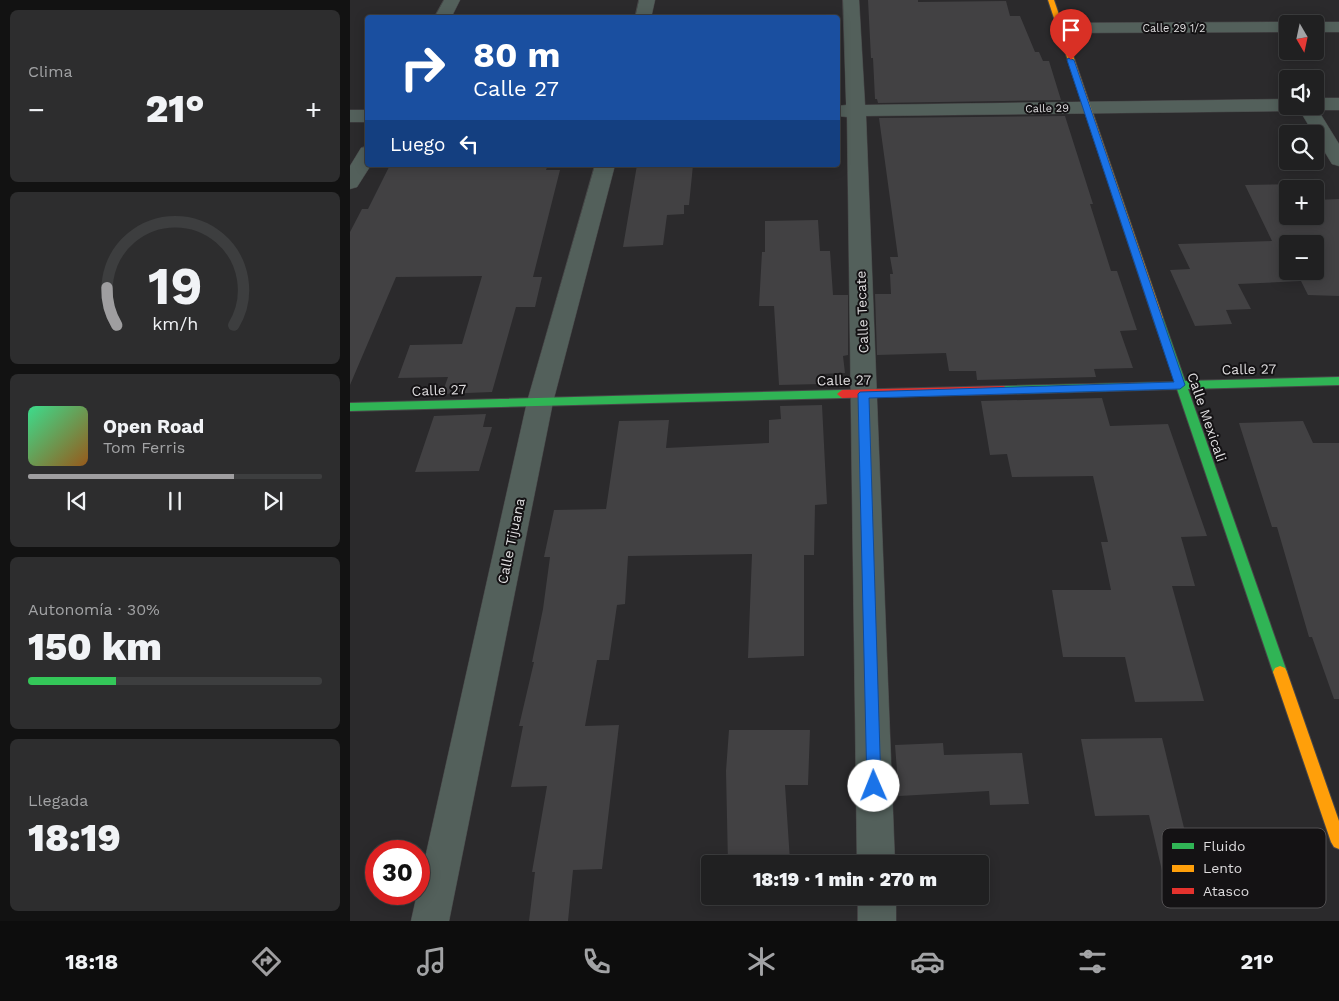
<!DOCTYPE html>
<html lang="es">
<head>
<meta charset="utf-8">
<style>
	:root { --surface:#202021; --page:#2d2d2e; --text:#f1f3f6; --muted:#a2a3a5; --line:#3d3e3f; --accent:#9f9ea0 }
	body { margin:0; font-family:"Work Sans",sans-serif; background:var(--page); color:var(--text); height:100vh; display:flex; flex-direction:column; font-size:19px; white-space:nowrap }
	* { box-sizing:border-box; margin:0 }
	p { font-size:16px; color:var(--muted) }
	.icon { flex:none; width:28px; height:28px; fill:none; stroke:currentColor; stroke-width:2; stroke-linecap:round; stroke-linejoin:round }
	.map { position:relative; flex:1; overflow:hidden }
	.drawer { display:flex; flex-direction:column; gap:10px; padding:10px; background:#121212; width:350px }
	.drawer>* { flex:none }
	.banner { position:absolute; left:15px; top:15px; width:475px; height:152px; border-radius:5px; box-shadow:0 2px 12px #0003,0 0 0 1px var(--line); background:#1a4fa0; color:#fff; overflow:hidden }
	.needle { width:32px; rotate:171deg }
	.fabs { position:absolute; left:929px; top:15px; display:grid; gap:10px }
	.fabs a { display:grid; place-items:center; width:45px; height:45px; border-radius:5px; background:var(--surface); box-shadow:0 2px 12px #0003,0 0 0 1px var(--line); font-size:25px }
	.speed { position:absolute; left:15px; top:840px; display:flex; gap:10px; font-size:25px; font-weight:700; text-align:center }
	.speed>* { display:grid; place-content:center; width:65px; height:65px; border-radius:50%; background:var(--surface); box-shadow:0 2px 12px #0003,0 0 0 1px var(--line); line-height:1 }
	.speed .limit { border:8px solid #d22; background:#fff; color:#111 }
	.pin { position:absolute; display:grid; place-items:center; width:42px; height:42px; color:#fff; margin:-51px -21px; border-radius:50% 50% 50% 0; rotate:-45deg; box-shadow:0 0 5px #0007 }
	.pin .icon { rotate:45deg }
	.me { position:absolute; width:55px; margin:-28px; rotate:359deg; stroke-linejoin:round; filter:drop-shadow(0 0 4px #0008) }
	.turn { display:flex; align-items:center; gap:18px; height:105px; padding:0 25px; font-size:22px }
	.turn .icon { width:65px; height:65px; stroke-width:2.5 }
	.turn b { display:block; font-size:35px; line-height:42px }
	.then { display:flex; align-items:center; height:48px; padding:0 25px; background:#0003; gap:10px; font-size:19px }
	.big { font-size:38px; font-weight:800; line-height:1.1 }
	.drawer .widget { flex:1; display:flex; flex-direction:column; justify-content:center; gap:8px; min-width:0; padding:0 18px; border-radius:8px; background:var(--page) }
	.drawer .dial { align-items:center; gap:0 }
	.dial svg { height:130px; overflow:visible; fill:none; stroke:var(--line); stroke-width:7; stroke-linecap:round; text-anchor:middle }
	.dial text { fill:var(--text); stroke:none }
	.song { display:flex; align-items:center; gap:15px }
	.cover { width:60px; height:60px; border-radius:8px; background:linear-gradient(135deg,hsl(150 70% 55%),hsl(30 70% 35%)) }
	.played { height:5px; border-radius:2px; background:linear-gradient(90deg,var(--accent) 70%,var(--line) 70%) }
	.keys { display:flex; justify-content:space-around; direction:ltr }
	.heat { display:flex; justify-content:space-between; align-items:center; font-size:28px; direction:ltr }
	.charge { height:8px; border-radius:4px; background:linear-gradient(90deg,#34c759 30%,var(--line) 0) }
	.trip { position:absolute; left:351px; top:855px; width:288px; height:50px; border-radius:5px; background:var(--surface); box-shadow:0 2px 12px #0003,0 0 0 1px var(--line); font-weight:800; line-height:50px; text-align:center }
	.dock { display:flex; height:80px; justify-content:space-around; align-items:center; background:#0d0d0d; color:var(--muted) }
	.dock .icon { width:35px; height:35px }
	.dock .selected { color:var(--accent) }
	.dock b { font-size:22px; color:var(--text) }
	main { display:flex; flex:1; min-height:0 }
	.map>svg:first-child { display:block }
	.building { fill:#424143; fill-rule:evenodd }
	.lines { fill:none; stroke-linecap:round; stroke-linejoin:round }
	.street-casing { stroke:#484648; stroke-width:1 }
	.fast-casing { stroke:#484648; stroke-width:2 }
	.slow-casing { stroke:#484648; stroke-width:2 }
	.jam-casing { stroke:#484648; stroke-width:2 }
	.street { fill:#53605b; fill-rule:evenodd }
	.fast { fill:#30b455; fill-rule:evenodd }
	.slow { fill:#ff9f0a; fill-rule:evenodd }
	.jam { fill:#e5322d; fill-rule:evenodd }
	.route { fill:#1a73e8; stroke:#114b97 }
	.labels { text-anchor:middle; stroke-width:4; stroke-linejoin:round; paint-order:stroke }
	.far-street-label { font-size:11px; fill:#dedcde; stroke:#141214 }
	.street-label { font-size:14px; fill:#dedcde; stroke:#141214 }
	.key { fill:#141214; stroke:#514f51; stroke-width:1 }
	.key-label { font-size:14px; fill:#dedcde }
</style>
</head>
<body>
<main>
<section class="drawer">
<div class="widget"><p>Clima</p>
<div class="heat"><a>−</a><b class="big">21°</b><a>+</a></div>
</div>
<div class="widget dial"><svg viewBox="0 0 100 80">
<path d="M14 69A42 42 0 1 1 86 69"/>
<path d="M14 69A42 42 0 0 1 8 46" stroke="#9f9ea0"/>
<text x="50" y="56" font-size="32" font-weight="700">19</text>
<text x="50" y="72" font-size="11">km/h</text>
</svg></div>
<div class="widget">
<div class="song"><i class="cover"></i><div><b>Open Road</b><p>Tom Ferris</p></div></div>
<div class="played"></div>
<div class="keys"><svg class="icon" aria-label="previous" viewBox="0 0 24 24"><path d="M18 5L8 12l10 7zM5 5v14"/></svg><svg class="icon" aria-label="pause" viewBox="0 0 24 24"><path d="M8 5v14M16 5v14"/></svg><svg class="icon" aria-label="next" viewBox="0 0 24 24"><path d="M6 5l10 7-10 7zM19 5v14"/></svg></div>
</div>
<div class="widget"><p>Autonomía · 30%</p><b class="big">150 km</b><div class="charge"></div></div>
<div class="widget"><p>Llegada</p><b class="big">18:19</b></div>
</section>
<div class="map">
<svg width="989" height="921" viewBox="0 0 989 921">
	<rect width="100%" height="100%" fill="#2b2a2c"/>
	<!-- building -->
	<path class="building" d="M518,0h50v2l88,-1 4,15h10l15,36h4l4,9h6l12,39 -183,3 -1,-4h-2l-2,-41h-2z
		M715,116l28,88h-3l21,67h6l20,59 -17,1 13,37 -39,1 2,8 -119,3 -1,-9h-27l-3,-18 -69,2 -2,-61h16l-1,-20h3l-3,-17h8l-19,-139z
		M40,165h158l-2,5h14l-27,107h9l-7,30h-19l-24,85 -50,2 6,-17 -50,1 12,-33 52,-1 20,-68 -86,1 -46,108v-153l12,-23h6z
		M287,165h56l-4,40h-5v9l-17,1 -4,30 -40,2z
		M951,184l2,5h-15v27h27v-16l24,-1v97l-31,-1 -7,-14 -63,3 13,25 -25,1 6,14 -37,2 -25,-56 20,-1 -12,-25 94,-3 -27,-56zM938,244h27v27h-27z
		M468,220l2,31h10l3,44h15v60l-5,1 2,17 -25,1v10l-41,1 -5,-79h-15l3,-54h3v-31z
		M752,398l8,28 58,-2 39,112 -26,1 14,49h-23l32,115 -69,1 -10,-45h-62l-11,-67h59l-10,-48h7l-15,-66 -81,1 -5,-23 -17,1 -9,-54z
		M472,405l5,99 -12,1 -1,50h-10v101l-56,2 4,-104 -124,2 -3,48 -8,1 -8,55h-12l-12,66 34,-1 -17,144 -29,1 -5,51h-39l6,-49h-3l15,-86 -36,1 12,-61h-4l15,-64h-2l11,-53 7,-52h-6l10,-47 52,-1 13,-88 50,-1 -3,28 103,-5v-23l12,-1 -1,-13z
		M136,414l-3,13h9l-13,44 -64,1 19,-56z
		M953,421l10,22h26v256h-5l-22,-62h-3l-32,-110h-5l-33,-104z
		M379,730h81l-2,55h-23l5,76 -29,3h-33l-2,-93z
		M812,738l24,98 61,-2 21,68 -98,3 -21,-90 -54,1 -14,-77z
		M593,743l1,12 78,-2 7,51 -39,1 -1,-14 -90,5 -4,-51z"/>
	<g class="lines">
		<!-- street casing -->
		<g class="street-casing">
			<path id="street" d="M94,0h16l-9,18h-17z
				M289,0h16l-4,18h-16z
				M493,0h16l6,105 423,-6v7h9l-2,3 -7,2 -422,5 29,748h-38l-10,-747 -9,-1v-10l8,-1z
				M938,22l6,2h-6v8l-227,1 -6,-1 -2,-4 2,-4 6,-1z
				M965,22h24v10h-24v-8h-6z
				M965,98h24v12h-21l21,34v22l-7,-2 -35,-58h18z
				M0,110h18v12h-18z
				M18,146v19h3l-14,22 -7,2v-23l11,-18z
				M245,165h20l-62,237 -104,519h-38l6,-27h2v-9l108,-483z
				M508,896h38v25h-38z"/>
		</g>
		<!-- fast casing -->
		<g class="fast-casing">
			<path id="fast" d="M808,315l5,3 22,63 154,-4v8l-151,4 99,283 -2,4 -5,2 -5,-2 -2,-4 -96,-283 -173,5 -5,-4 5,-4 171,-4 -22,-64z
				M492,390l5,4 -5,4 -492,13v-8z"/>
		</g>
		<!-- slow casing -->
		<g class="slow-casing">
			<path id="slow" d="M698,0h6l109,318 -2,2h-6l-2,-2z
				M930,666l5,2 2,4 52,149v28l-5,-2 -3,-5 -58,-170 2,-4z"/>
		</g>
		<!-- jam casing -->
		<g class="jam-casing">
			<path id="jam" d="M654,386l5,4 -5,4 -162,4 -5,-4 5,-4z"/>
		</g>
		<!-- street -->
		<use href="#street" class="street"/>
		<!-- fast -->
		<use href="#fast" class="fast"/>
		<!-- slow -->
		<use href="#slow" class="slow"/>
		<!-- jam -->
		<use href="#jam" class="jam"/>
	</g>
	<!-- route -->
	<path class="route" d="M718,58l6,2 111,325 -5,4 -311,9 12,388 -2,4 -5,3 -5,-3 -2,-4 -9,-392 2,-2 314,-10 -107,-322z"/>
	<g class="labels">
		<!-- far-street labels -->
		<g class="far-street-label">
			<text x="824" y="32">Calle 29 1/2</text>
			<text transform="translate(697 108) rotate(-1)" y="4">Calle 29</text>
		</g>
		<!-- street labels -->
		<g class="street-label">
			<text transform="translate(512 312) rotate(-92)" y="5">Calle Tecate</text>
			<text transform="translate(899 369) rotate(-1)" y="5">Calle 27</text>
			<text transform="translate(494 380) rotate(-1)" y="5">Calle 27</text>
			<text transform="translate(89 390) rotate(-2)" y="5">Calle 27</text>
			<text transform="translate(857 417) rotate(71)" y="5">Calle Mexicali</text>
			<text transform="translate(161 541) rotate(-78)" y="5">Calle Tijuana</text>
		</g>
	</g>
	<!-- legend -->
	<rect x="812" y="828" width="164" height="80" rx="8" class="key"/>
	<rect x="822" y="843" width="22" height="6" fill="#30b455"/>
	<rect x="822" y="865" width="22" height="7" fill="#ff9f0a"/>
	<rect x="822" y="888" width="22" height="6" fill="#e5322d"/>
	<g class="key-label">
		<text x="853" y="851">Fluido</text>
		<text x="853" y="873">Lento</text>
		<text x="853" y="896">Atasco</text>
	</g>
</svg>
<div class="fabs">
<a><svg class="needle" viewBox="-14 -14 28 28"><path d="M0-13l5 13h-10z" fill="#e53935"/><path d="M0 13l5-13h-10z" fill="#a2a3a5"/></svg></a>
<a><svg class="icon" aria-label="sound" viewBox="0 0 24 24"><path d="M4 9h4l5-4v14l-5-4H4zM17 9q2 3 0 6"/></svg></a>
<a><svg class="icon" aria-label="search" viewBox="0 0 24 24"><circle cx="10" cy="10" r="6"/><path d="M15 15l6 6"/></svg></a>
<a>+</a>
<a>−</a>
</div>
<div class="speed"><div class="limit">30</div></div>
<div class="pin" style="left:721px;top:60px;background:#d93025"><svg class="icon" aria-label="arrive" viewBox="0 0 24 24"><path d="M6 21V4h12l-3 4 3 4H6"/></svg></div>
<svg class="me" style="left:524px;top:786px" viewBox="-20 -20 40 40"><circle r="19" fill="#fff"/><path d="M0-13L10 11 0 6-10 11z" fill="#1a73e8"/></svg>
<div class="trip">18:19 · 1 min · 270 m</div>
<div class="banner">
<div class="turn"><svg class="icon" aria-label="right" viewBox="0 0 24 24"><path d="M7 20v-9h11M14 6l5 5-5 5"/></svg><div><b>80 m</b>Calle 27</div></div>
<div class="then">Luego<svg class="icon" aria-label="left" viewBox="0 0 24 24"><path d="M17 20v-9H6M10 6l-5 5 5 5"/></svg></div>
</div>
</div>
</main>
<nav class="dock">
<b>18:18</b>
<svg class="icon selected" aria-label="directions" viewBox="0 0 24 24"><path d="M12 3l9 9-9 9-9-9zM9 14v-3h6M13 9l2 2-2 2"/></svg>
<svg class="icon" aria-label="music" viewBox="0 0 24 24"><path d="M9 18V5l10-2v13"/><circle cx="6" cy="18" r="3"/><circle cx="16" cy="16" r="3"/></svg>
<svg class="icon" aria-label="phone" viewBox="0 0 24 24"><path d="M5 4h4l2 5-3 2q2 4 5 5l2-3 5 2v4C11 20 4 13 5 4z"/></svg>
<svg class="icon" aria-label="climate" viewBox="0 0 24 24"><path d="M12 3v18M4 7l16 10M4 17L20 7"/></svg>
<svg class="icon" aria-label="car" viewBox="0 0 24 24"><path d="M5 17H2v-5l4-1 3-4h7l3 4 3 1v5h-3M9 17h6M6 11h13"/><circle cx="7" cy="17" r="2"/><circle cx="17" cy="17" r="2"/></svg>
<svg class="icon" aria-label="filters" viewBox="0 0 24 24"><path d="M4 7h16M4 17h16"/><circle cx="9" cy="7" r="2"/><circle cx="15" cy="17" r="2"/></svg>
<b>21°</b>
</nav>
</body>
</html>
